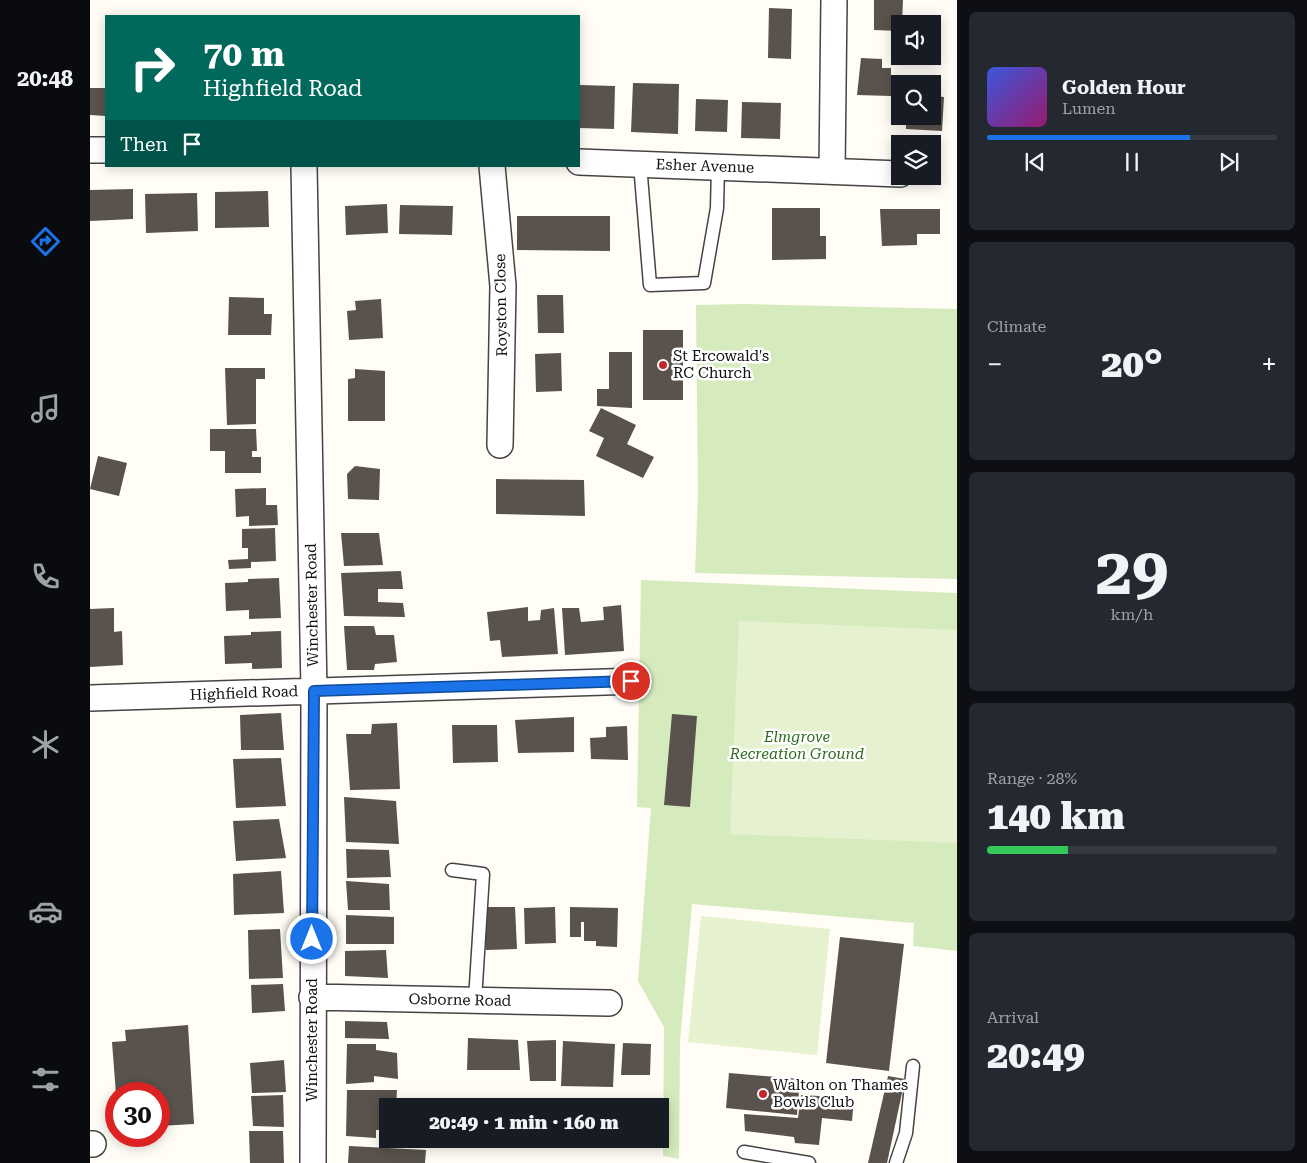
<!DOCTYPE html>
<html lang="en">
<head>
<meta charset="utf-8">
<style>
	:root { --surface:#171b24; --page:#242831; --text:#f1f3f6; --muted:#9ea1a6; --line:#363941; --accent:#1a73e8 }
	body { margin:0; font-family:"Roboto Serif",serif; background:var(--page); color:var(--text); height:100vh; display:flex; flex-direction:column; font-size:19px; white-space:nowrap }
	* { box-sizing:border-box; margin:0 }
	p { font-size:16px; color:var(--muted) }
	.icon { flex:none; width:28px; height:28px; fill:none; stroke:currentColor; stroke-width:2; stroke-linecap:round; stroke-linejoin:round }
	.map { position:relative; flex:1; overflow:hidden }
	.panel { display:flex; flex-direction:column; gap:12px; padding:12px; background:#0d0f14; width:350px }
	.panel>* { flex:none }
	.hud { position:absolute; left:15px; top:15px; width:475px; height:152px; border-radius:0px; box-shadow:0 2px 12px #0003; background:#00695c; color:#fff; overflow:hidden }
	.buttons { position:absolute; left:801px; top:15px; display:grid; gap:10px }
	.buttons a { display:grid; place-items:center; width:50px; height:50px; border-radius:0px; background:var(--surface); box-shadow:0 2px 12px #0003; font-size:25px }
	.speed { position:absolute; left:15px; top:1082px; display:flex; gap:10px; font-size:25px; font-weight:700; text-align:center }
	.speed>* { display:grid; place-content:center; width:65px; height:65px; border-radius:50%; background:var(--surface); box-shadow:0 2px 12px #0003; line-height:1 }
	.speed .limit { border:8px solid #d22; background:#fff; color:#111 }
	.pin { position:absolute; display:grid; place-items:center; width:42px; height:42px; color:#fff; margin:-21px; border:2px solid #fff; border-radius:50%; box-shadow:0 1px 5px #0007 }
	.me { position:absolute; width:55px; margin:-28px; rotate:0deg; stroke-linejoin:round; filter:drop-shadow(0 0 4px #0008) }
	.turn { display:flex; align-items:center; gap:18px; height:105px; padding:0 15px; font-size:22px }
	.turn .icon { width:65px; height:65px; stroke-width:2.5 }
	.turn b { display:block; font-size:35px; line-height:42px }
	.then { display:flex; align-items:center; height:48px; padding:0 15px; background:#0003; gap:10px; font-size:19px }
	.big { font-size:38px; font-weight:800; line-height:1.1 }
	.panel .card { flex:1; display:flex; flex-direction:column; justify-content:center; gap:8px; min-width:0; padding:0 18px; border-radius:8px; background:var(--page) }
	.panel .dial { align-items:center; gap:0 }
	.dial b { font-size:65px; line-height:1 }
	.song { display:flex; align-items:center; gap:15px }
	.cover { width:60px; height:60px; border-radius:8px; background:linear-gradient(135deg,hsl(230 70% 55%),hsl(320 70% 35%)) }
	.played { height:5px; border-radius:2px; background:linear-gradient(90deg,var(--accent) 70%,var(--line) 70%) }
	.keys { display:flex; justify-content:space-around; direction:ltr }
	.heat { display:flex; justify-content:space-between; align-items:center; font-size:28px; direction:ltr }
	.charge { height:8px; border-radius:4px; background:linear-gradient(90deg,#34c759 28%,var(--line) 0) }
	.trip { position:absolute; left:289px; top:1098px; width:290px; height:50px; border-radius:0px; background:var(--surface); box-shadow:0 2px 12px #0003; font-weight:800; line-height:50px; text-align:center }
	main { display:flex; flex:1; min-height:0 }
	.tabs { display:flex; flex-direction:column; width:90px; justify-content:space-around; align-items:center; background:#090b0e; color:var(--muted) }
	.tabs .icon { width:35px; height:35px }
	.tabs .on { color:var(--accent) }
	.tabs b { font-size:22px; color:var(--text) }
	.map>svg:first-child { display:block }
	.green { fill:#d5ebbd }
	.pitch { fill:#e6f2cf }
	.building { fill:#5a524d }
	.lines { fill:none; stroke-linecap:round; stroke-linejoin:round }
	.service-casing { stroke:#444; stroke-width:15 }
	.minor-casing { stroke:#444; stroke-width:28 }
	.service { stroke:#fff; stroke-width:12 }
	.minor { stroke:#fff; stroke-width:25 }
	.route-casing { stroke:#114b97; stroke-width:12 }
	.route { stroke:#1a73e8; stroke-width:9 }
	.poi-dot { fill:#c4262e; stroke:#fff; stroke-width:2 }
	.labels { text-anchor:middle; stroke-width:5; stroke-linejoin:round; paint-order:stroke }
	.street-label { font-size:15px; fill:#111; stroke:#fff }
	.poi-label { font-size:15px; fill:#111; stroke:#fff; text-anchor:start }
	.park-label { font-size:15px; font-style:italic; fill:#2f6b1f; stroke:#fff }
</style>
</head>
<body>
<main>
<nav class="tabs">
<b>20:48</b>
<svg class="icon on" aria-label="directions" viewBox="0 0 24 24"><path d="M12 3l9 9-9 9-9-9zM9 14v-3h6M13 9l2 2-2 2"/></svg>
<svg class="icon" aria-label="music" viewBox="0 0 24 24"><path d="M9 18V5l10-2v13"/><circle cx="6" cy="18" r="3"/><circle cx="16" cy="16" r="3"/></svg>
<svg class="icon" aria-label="phone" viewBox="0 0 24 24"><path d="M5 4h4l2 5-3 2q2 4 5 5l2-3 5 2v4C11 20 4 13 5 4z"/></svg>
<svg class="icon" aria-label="climate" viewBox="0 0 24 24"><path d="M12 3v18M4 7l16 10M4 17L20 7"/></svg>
<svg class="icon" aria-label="car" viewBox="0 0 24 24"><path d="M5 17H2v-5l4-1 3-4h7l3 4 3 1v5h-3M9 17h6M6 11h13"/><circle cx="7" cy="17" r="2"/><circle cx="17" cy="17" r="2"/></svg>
<svg class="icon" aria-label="filters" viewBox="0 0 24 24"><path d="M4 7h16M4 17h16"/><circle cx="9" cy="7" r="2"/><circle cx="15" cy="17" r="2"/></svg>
</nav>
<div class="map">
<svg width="867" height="1163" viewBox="0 0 867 1163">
	<rect width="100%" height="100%" fill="#fffdf5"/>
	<!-- green -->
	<path class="green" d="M654,304l213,5v270l-262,-6 3,-79 -2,-189z
		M551,580l316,13v358l-44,-5 1,-23 -222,-19 -12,138 -1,117 -16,-3 1,-129 -26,-46 13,-173 -14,-1z"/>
	<!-- pitch -->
	<path class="pitch" d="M649,621l218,9v213l-227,-9z
		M611,916l129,13 -13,126 -129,-13z"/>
	<!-- building -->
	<path class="building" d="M784,0h29l-1,24h-2v7l-26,-1z
		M679,8l23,1 -1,50 -23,-1z
		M771,58l21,1v9h9v28l-34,-1z
		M543,83l46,1 -1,50 -47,-2z
		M490,85l35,1 -1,43 -35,-1z
		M0,88h16v28l-16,-1z
		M842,96l12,1 -2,34 -36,-2v-13h26z
		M606,99l32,1 -1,32 -32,-1z
		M652,102l39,1 -1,36 -39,-1z
		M43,189v30l-43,2v-31z
		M178,191l1,36 -54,1v-36z
		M107,193l1,38 -52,2 -1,-39z
		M297,204l1,29 -42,2 -1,-29z
		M310,205l53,1 -1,29 -53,-1z
		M682,208h48v28h6v23l-54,1z
		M790,209h60v25h-23v11l-35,1z
		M427,216h93v35l-93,-1z
		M447,295h26l1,38h-26z
		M139,297l35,1v16h8l-1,21h-43z
		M291,299l2,39 -34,2 -2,-29 9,-1 -1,-9z
		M553,330h40v70h-40z
		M519,352h23v56l-35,-2v-17h12z
		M471,353l1,38 -26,1 -1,-38z
		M135,368h40v11h-9v45l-29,1z
		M265,369l30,2v50h-37v-42l7,-1z
		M511,408l35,17 -9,19 27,13 -11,21 -47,-22 8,-18 -15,-7z
		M120,429h46l1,22h-5v6h9v16h-36v-22h-15z
		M8,456l29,7 -8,33 -29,-7z
		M265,466l25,3 -1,31 -31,-1 -1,-25z
		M406,479l88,1 1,36 -89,-2z
		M176,488v17h11l1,20 -29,1v-10l-13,1 -1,-28z
		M185,528l1,33 -25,1v6l-22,1 -1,-9 20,-1v-11h-6v-19z
		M251,533h38l4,32 -39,1z
		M311,571l2,18h-25v13l25,1 2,14 -61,-1 -3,-43z
		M189,578l2,40 -32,1v-9l-23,1 -1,-28 23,-1v-3z
		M531,605l3,46 -59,4 -3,-47h17l2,14 23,-2 -1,-13z
		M438,607v14l12,-1 1,-10 13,-2 4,46 -56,3 -2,-17 -10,1 -3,-29z
		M24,608v24l8,-1 1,34 -33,2v-58z
		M254,626h30l2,9h18l3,27 -22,2 -1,6h-27z
		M191,631l1,37 -30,1v-6l-27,1 -1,-28 27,-1v-3z
		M191,713l3,37h-43l-1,-35z
		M582,714l25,2 -7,91 -26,-2z
		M484,717v35l-56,1 -3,-33z
		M307,723l3,66 -50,1 -4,-56h25l1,-10z
		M362,725h45l1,37 -45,1z
		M537,726l1,34 -37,-1 -1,-21 16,-1v-10z
		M191,758l5,48 -50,2 -3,-49z
		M254,797l52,4 3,43 -53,-2z
		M189,819l7,39 -50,3 -3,-40z
		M256,849l43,1 2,27 -44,1z
		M191,871l3,42 -50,2 -1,-41z
		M256,881l43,3 1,26h-42z
		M396,907h29l2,42 -31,1z
		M465,907l1,36 -31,1 -1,-36z
		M480,907l48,1 -1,39 -21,-1v-5h-12v-19h-3v15h-11z
		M256,915l48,2v27h-48z
		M190,929l3,49 -34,1 -1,-49z
		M750,937l64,7 -15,127 -63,-8z
		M296,950l2,28 -43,-2v-25z
		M193,984l2,27 -33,2 -1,-28z
		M255,1021l42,1 2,17 -44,-1z
		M98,1025l6,99 -35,2v-32h-43l-4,-52 14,-1 -1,-11z
		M378,1038l50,2 2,30h-53z
		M466,1040v41h-26l-3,-40z
		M473,1041l52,3 -2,43 -52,-1z
		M533,1043l28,1 -1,31h-29z
		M257,1044h29v6l21,3 1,26 -24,-3v6l-28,2z
		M194,1060l2,32 -34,1 -2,-30z
		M639,1073l71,6 -3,36 -71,-7z
		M798,1076l17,3 -18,84h-19z
		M257,1090h50l-1,16h-8v24h-12v8l-30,-2z
		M193,1095l1,32 -31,-1 -2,-30z
		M711,1095l53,3 -2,23 -30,-3 -3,27 -24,-2 -1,-6 -49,-6 -1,-17 54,4z
		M159,1131h34l1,32h-34z
		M259,1146l77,4 -1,13h-77z"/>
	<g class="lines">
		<!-- service casing -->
		<g class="service-casing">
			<path id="service" d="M550,164l10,121 54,-2 13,-75 1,-41
				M362,870l31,4 -8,126
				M654,1152l65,11
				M806,1163l10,-30 7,-67"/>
		</g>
		<!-- minor casing -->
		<g class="minor-casing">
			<path id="minor" d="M0,150h16
				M489,162l321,12
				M214,166l10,525 -1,472
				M402,166l11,120 -3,159
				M742,171l2,-171
				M0,698l548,-17
				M222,997l297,6
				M0,1144h3"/>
		</g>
		<!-- service -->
		<use href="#service" class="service"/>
		<!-- minor -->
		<use href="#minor" class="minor"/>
	</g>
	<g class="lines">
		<!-- route casing -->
		<g class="route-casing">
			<path id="route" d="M222,939l2,-248 317,-10"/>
		</g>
		<!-- route -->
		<use href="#route" class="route"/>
	</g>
	<!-- markers -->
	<g class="poi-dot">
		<circle cx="573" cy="365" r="5"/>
		<circle cx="673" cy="1094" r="5"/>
	</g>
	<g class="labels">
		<!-- street labels -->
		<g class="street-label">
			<text transform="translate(615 166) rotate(2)" y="5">Esher Avenue</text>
			<text transform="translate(411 305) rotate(-91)" y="5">Royston Close</text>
			<text transform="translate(222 605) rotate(-91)" y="5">Winchester Road</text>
			<text transform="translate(154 693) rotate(-2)" y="5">Highfield Road</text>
			<text transform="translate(370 1000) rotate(1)" y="5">Osborne Road</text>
			<text transform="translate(222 1040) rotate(-90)" y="5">Winchester Road</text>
		</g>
		<!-- poi labels -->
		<g class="poi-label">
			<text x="583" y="361">St Ercowald's<tspan x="583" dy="17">RC Church</tspan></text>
			<text x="683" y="1090">Walton on Thames<tspan x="683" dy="17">Bowls Club</tspan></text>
		</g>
		<!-- park labels -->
		<g class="park-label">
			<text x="707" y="742">Elmgrove<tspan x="707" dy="17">Recreation Ground</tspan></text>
		</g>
	</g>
</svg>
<div class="buttons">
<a><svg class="icon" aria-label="sound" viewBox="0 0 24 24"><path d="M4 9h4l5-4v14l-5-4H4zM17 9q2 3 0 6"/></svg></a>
<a><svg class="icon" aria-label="search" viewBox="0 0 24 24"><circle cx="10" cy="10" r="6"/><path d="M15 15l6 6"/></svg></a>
<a><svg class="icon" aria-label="layers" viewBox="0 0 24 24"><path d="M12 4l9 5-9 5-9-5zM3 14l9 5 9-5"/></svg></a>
</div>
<div class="speed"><div class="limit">30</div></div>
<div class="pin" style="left:541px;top:681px;background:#d93025"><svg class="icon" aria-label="arrive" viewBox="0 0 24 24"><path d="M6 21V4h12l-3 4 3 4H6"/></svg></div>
<svg class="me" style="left:222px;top:939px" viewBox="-20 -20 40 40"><circle r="17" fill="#1a73e8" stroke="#fff" stroke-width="3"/><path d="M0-11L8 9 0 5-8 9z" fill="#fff"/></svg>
<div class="trip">20:49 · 1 min · 160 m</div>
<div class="hud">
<div class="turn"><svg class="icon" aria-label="right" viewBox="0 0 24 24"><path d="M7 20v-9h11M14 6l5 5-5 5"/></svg><div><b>70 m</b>Highfield Road</div></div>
<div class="then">Then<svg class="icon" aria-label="arrive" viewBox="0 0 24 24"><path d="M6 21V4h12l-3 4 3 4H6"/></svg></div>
</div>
</div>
<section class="panel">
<div class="card">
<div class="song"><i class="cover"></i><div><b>Golden Hour</b><p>Lumen</p></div></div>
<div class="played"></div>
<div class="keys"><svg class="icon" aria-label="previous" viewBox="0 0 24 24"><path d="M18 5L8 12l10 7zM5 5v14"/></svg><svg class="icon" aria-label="pause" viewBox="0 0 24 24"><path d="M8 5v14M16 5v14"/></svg><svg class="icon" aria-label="next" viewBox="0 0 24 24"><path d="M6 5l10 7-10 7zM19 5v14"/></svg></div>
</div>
<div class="card"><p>Climate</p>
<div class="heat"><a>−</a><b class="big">20°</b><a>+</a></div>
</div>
<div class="card dial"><b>29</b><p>km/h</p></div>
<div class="card"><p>Range · 28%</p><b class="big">140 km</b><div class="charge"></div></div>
<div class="card"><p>Arrival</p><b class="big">20:49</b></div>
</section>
</main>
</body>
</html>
